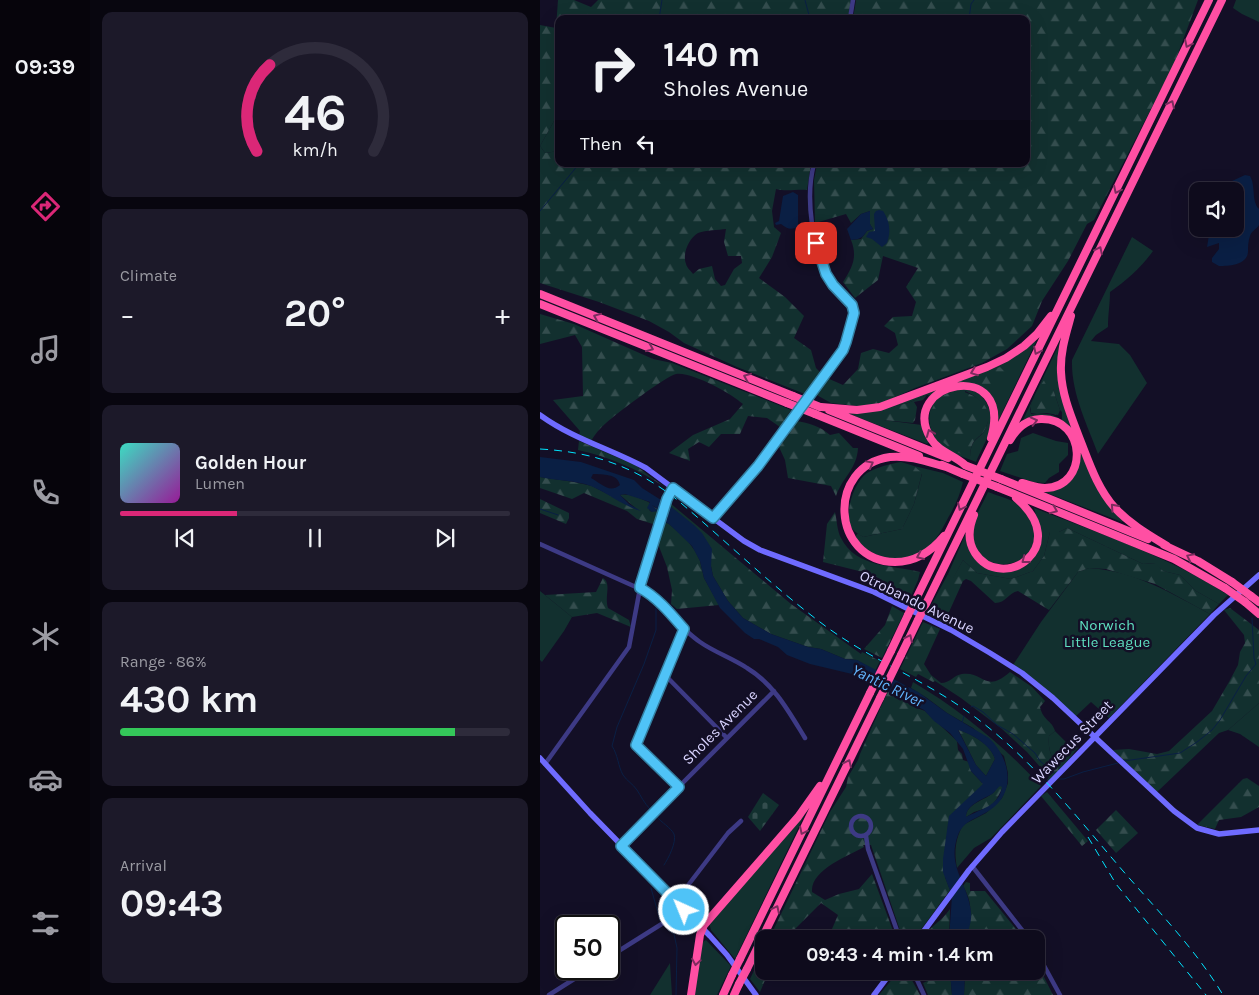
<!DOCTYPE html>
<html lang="en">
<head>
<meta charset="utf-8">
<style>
	:root { --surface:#0e0b1c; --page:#1c1929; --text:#f1f3f6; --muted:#9b9ba3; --line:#2e2b3b; --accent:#db2777 }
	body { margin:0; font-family:Karla,sans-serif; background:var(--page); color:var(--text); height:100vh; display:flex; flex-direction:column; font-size:19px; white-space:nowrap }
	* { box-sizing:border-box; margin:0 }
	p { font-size:16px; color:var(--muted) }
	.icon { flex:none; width:28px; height:28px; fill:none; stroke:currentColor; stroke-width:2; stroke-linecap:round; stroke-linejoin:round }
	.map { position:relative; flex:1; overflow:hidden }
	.side { display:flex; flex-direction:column; gap:12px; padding:12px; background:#08060f; width:450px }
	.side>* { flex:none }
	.banner { position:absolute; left:15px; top:15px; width:475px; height:152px; border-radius:10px; box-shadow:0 5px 20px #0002,0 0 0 1px var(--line); background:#0e0b1c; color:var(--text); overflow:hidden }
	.controls { position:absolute; left:649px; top:182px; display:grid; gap:10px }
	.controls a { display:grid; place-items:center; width:55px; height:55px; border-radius:10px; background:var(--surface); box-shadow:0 5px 20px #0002,0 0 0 1px var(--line); font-size:25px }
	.speed { position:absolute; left:15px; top:915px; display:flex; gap:10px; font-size:25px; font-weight:700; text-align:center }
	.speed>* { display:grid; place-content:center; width:65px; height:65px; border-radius:50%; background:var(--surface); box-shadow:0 5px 20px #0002,0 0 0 1px var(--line); line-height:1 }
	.speed .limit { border:2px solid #111; border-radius:8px; background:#fff; color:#111 }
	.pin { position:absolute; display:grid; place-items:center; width:42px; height:42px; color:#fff; margin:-21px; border-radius:10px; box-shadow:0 2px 8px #0006 }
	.me { position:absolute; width:55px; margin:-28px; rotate:316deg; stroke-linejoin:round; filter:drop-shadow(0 0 4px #0008) }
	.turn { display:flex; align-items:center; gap:18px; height:105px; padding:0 25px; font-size:22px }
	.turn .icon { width:65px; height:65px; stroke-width:2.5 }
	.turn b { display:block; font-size:35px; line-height:42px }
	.then { display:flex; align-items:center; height:48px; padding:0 25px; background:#0003; gap:10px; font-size:19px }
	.big { font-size:38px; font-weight:700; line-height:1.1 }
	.side .tile { flex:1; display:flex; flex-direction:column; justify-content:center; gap:8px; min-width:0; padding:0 18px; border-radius:10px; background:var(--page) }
	.side .dial { align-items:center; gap:0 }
	.dial svg { height:130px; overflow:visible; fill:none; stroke:var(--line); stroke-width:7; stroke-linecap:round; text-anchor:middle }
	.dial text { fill:var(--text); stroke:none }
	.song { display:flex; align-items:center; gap:15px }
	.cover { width:60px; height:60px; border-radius:8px; background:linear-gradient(135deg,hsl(170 70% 55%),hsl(300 70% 35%)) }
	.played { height:5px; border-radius:2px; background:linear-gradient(90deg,var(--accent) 30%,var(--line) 30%) }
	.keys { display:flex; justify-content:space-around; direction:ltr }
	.heat { display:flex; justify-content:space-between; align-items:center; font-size:28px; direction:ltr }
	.charge { height:8px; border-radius:4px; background:linear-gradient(90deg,#34c759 86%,var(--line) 0) }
	.trip { position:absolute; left:215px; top:930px; width:290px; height:50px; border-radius:10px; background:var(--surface); box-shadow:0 5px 20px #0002,0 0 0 1px var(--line); font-weight:700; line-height:50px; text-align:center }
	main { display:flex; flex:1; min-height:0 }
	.tabs { display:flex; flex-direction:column; width:90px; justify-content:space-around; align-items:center; background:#06040b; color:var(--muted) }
	.tabs .icon { width:35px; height:35px }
	.tabs .active { color:var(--accent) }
	.tabs b { font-size:22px; color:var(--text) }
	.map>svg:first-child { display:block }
	.green { fill:#12302f; fill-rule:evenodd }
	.forest { fill:url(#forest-firs); fill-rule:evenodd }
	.cemetery { fill:url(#cemetery-stones) }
	.water { fill:#0a1f44; fill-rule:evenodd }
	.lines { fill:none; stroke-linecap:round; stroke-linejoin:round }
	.stream { stroke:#0a1f44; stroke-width:1 }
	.street { stroke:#3d3a85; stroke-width:4.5 }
	.secondary { stroke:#6f6bff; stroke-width:5.5 }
	.highway { stroke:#ff4fa3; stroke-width:8 }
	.rail { stroke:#00e5ff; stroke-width:1; stroke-dasharray:8 6; stroke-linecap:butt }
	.highway-bridge { stroke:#ff4fa3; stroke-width:8 }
	.oneway { stroke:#7d2c5e }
	.route-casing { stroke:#337fa1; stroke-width:12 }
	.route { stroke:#4fc3f7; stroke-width:9 }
	.labels { text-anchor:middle; stroke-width:5; stroke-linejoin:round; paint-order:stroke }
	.street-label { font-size:15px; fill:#d9d4ff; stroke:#130f26 }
	.park-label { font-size:15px; fill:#5fe0c0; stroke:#130f26 }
	.water-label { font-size:16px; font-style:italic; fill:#62b6ff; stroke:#130f26 }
</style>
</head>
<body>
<main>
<nav class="tabs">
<b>09:39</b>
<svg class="icon active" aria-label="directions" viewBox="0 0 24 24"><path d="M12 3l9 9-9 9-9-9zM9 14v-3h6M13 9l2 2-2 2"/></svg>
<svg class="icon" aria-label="music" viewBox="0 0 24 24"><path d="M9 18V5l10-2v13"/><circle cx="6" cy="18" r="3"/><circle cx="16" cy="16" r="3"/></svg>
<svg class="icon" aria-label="phone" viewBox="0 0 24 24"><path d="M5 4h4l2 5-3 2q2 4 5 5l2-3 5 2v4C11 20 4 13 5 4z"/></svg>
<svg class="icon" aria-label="climate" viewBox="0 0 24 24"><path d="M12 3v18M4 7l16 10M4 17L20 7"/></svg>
<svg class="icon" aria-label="car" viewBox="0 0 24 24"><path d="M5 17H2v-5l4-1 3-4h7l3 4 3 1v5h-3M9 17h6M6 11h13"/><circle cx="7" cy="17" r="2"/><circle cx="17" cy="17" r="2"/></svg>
<svg class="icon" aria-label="filters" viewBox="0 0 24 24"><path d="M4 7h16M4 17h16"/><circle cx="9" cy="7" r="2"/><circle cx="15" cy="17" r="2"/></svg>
</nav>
<section class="side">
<div class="tile dial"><svg viewBox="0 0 100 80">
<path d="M14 69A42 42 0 1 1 86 69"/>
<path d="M14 69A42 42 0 0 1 22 16" stroke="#db2777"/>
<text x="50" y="56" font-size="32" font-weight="700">46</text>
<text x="50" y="72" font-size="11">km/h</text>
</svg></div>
<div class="tile"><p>Climate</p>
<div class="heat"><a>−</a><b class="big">20°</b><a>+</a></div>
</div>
<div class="tile">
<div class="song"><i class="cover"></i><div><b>Golden Hour</b><p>Lumen</p></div></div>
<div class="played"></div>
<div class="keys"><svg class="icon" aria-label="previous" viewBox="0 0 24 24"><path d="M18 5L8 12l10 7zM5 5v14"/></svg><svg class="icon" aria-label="pause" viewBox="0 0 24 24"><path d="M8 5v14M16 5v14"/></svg><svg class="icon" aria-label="next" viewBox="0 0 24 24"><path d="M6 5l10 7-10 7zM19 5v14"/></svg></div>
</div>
<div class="tile"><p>Range · 86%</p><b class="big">430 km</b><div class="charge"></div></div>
<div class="tile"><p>Arrival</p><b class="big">09:43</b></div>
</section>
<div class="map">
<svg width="719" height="995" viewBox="0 0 719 995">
	<defs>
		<pattern id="forest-firs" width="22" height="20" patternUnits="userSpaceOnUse" patternTransform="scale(1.25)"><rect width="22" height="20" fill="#12302f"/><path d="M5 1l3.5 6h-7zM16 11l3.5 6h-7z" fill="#344d4e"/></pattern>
		<pattern id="cemetery-stones" width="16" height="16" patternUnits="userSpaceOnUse" patternTransform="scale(1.25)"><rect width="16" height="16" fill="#12302f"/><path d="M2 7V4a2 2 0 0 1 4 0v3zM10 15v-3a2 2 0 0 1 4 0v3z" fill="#344d4e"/></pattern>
	</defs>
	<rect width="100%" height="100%" fill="#130f26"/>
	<!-- green -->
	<path class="green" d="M696,0h23v22l-17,-8 -9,-6z
		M19,112v39l-14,2 -5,-7z
		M592,237l21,14c-12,17 -26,29 -43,41 0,12 -2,22 -2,35l-12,8 -5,6 28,3 11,11 17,28 -49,71c-11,-30 -27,-61 -26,-94z
		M521,340l-2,20 17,74c-11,-8 -22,-20 -37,-18 -5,0 -10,3 -16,4zM513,389l7,21 2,2v7l-2,1c-8,-9 -18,-5 -29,-6l-1,-4 4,-14z
		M494,341l2,1 -38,79 -2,-9 -10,-20 -30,-8 -1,-2z
		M400,388l-6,7 -10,30 5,17 -2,2 -80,-31v-2l36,-2zM387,395h2l-7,14v16l-38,-5 3,-12 21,-5z
		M411,389c6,0 14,-1 20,1 18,6 23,26 18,43 -3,9 -9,19 -13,29 -11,-5 -27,-8 -36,-17 -11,-12 -15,-31 -5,-44 4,-5 11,-9 16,-12zM425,391c14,6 28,20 21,36 -5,14 -15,8 -16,30z
		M493,433l23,8 12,2v12l-9,9v8l-10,6 -4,5 -12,-1 -33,-11 7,-17 11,-3 3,-13z
		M539,445l44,76 -1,1 -80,-31 27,-12z
		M374,466l29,7 20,9c-3,13 -8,24 -15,36 -12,24 -27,46 -58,40 -15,-2 -26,-9 -35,-21l3,-4 5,4 39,-8 12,-25 8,-30z
		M448,492c10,4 23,7 32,13 7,5 9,12 12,19 17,47 -62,57 -60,7 1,-13 11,-27 16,-39z
		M494,508c66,26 134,48 194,87l-9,9 -23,-13 -16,-16 -17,-4 -8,-8 -12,1 -76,-36 -8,4h-9l-6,24 -11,15 -22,8 -34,-6 -14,-13 -10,19 -5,-5 18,-41 19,33 36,1 20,-35z
		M549,568c46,3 82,25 121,46l-101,104 -18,-16 -16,15 -62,-52 28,-43 37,-50z
		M0,591l32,26 -8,14 -22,31 -2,-2z
		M373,682c46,27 91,64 128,104l-50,52 -17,10 -17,20c-3,-15 -2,-29 6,-43l23,-12 16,-15 6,-15v-10l-4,-17 -31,-28 -26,-15 -20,-15 -16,-10z
		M719,703v44l-19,-13 -12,-4z
		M515,731l15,15 4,-2 4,4 -14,17c-14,-4 -16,-15 -15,-29z
		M264,814v2l-69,143 -24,-29 -2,-7z
		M166,940l25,26 -14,29h-24l8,-52z
		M130,963l2,32h-22z"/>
	<!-- forest -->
	<path class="forest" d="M18,0h16l17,7 7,-7h253l-3,19h-289v93l-19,34 5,7 14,-2v13h252l-4,26c-11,-1 -20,2 -31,-1l-4,22 2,16 7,6 -9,24 -13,21 26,19 19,19 -10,22 17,12 5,18 5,5 -16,21 -68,-27 -53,-24 -15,-11 -20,-11 -50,-19 -59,-19v-258l16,3zM186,229l-2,13 4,14h13l1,7 -8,6 -9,16 -4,1 -6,-7 -3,-13 -13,3 -6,5c-2,-3 -6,-6 -7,-10 -4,-10 3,-26 12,-31 8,-3 20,-3 28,-4z
		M316,0h342l-24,64 -80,156 -7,4 -19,37 -26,40 -10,25 -25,23 -25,14 -67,25 -33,15 -24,3 -27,-3 -16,-9 12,-16 16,7 15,-16 3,-16 12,-4 16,4 9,-8 -3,-12 -11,-7 9,-9 19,-1 4,-14 -10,-15 12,-19 -35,-12 -5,24 -23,18 -12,-16c9,-14 15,-25 8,-42l10,-1 6,-8 6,-2 -3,-5v-13l-9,3 -10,9 -5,-9 -31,9 -1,-43 3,-16h209v-145h-173z
		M0,314l34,10 79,35 19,4 119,47 -11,17 -13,-9 -19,-2 -8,18h-19l-12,13 -10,-5 -11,7 2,12 -21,-8 24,-18 37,-16 13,-15c-11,-10 -52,-33 -67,-30 -10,2 -60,40 -70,49 -6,5 -11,11 -15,18l-12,-4 1,-6 -27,-31 30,-4 -1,-49 -7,-12 -35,9z
		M460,367l7,7c0,5 -2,7 -6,10 -20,12 -23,-2 -41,-1l-1,-2z
		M505,379l8,10 7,21 -2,5 -11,-2 -10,1 -6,-1c-2,-11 7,-24 14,-34z
		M415,390c18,2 41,16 31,37 -6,14 -15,8 -16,30 -37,-10 -59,-51 -15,-67z
		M387,395l-4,5 -9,2 3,5 -2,13 -2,3 -29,-3 -2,-6 5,-6 21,-5z
		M256,421c13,2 24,5 34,14l9,-2 14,15h5c-1,21 -16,30 -22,48l-5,-10 -43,-8 -3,-18 -6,-13 10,-13 -1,-2z
		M39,441l56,24 28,21c-27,-18 -54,-29 -85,-36z
		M361,462l13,4 8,7 -8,31 -12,25 -39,8c-4,-3 -10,-6 -12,-10 -7,-15 3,-45 16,-54 10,-6 23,-9 34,-11z
		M0,477l34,5 18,4 46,24 -18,-15c9,-2 22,4 30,8l-1,7 3,2 3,-4 -4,-3 8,5 -3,15 -19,-6 -10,-8 -43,-18 -12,6 -32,-11z
		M0,499l29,14v5l-3,6 -26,-11z
		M130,503l121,101 70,50 1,-2 18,9 -5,10 -18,-11 -12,-1 -24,-10 -13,-2 -37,-13 -28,-16 -15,-17 -15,-25 -2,-10v-18l-42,-43z
		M295,512c2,8 2,19 6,26 15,30 51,27 79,34l-2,8 -11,25 -12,-6 1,-3 -22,-10 -3,-12 -48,-12 4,-38z
		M125,522l4,2 18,16 8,11 5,10 4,17 15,27 -42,4 -6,-5 1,-14 -5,-23 -9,-23z
		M527,528l76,36 13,-1 7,8 17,4 16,16 23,13 -9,10 -55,-30 -49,-15 -17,-1 -11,4 -29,38 -31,-19c-10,2 -12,12 -23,12l-24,-22 -5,-2 -3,2 -19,42 -17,-10 21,-39 5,4 10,-18 14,13 34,6 22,-8 11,-15 6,-24h9z
		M63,578c9,6 1,18 5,30l21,12 2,7 -34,-14 -25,4 -27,-22 51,-3z
		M352,606l12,7 -22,45 -18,-9 21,-24z
		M690,608l29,22v73l-31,27 -9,3 -62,59 -44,-42 16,-1 28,5 12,-3 43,-40 17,-29 9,-17 2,-13 5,-9 -1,-8 -20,-25z
		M383,622l17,7 -16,35 7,11 10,8c9,0 13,-8 21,-9 22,-3 23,20 48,-2l22,15 13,14 -5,6c3,14 12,13 15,24l-6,5c-1,14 1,24 15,29l-15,17 -2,-2 2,-3 -22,-25 -25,-23 -41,-31 -26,-17 -2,1 -15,-8 -2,3 -16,-8z
		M348,691l26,16 11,4 32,30 1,9 4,4 1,6 6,2 2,9 12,13 -1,4 -34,36 -3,53 5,13 -36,49h-11l-32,-94h-8l1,2c-16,9 -54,23 -52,45l13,8 14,-6 20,-5 13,-15 24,65h-60l-4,-10 6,-14 -17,-12 -36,36h-16l61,-127 16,-25 2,-10 10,-17 2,-6z
		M418,729c14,6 33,15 37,30l-9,17 -10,-11z
		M707,778l12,8v21l-18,10 -22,3 -4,9 -18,-4 46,-46z
		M459,786h3v3l-6,11 -6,7 -16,5 -8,5c0,-13 19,-17 27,-24 1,-1 5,-6 6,-7z
		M507,792l41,49 -6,5 -41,-50z
		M576,810l22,23 -22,20 -20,-23z
		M426,882l4,1v8h15l39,48h-58c5,-21 8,-34 -3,-53z
		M410,909l-1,30h-27c9,-14 18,-16 28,-30z
		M224,950v21h5l-9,21 -10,-13z
		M496,961l17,34h-89l1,-24 44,2 1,-2h26z
		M359,971h8l13,24h-41z
		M410,971l2,24h-24l-5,-12z"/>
	<!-- cemetery -->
	<path class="cemetery" d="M223,793l16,12 -19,26 -12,-14z"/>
	<!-- water -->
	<path class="water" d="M705,175l5,1c6,10 1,25 9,33v16c-3,5 -7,5 -9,11 -2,6 -2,10 -2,16 -1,13 -19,14 -29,14l-7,-4v-4l7,-9v-6l-12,4 3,-18h25v-38h-11l8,-10z
		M253,192l5,3v32c-7,3 -11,2 -17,-3l-5,1 -1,-2 4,-2 4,-25z
		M339,210l4,1c7,10 8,21 4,32l-5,4 -10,-8 -6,-2 3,-5 6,-1 -1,-17 2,-3z
		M330,211v13l3,5 -6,2c-5,7 -6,8 -16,9l-4,-11 14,-15z
		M0,457l41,5 53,18 8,8 27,17 26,21 7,7 10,16 -1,17 2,10 15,25 15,17 28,16 37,13 13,2 24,10 12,1 61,32 29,21 42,25c21,20 28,54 1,72 -13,9 -26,10 -32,25 -12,32 11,49 13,78 1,8 -3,18 -5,26h-17l3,-43 -9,-24v-13l6,-43 34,-32 -12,-13 -8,-22 -13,-16 -16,-12 -10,-11 -72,-36 -42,-10 -23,-9 -9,-8 -19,-8h-5l-9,-6 -25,-25 -16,-30 -4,-17 -8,-15 -23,-22 -4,-2 3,-4 -2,-4 -14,-9 6,6 -6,1 -5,-4 3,-6 -25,-8 -5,1 9,9 12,7c-18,-5 -33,-18 -50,-25 -16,-6 -34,-5 -51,-9zM53,474c10,1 24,-1 27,11 -11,9 -19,-2 -29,-7zM418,730c14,4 33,15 37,29l-9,17 -10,-11zM460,786l2,1c-3,19 -21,22 -36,30 0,-12 17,-18 26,-23 3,-2 5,-6 8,-8z
		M410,971h15l-1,24h-12z"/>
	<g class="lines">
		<!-- stream -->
		<path class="stream" d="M265,0l5,19
			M119,19l3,-19
			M429,19l2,-15 3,-4
			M0,211l39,-47
			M0,509l18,6
			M431,707l2,-1 10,6 14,13 16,9 22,19 5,8 14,12
			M422,723l2,-7
			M584,761l56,-8 17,-11 15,-12 8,-10 26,-44 10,-12 -2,-6 -2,-40
			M520,779h4l19,-7 35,-9
			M110,809c-6,-6 -9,-13 -13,-19 -4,-6 -10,-9 -14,-15 -5,-9 -5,-20 -11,-29l5,-19 27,-63 12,-34v-22l5,-10
			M117,817c4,5 14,11 17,17 3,8 -6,25 -10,31
			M111,888l9,32
			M128,930l6,4 3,14 -1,47"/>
		<!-- street -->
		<path class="street" d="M310,19l3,-19
			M173,518l45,-52 85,-116c4,-9 14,-35 9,-44 -4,-11 -16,-17 -22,-27 -18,-29 -25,-82 -16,-115
			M0,544l107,48c18,16 33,36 53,50 14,10 32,16 47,26 27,16 42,44 58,70
			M124,674l63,64
			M5,764l84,-117 12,-64 26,-84 6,-11
			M139,787l-43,-42 48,-116
			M311 826a10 10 0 1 1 20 0a10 10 0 1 1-20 0Z
			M326,836l2,13 32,90
			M81,845l153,-154
			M432,866l57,73
			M136,901l52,-68 13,-12
			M496,951l24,44
			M69,957l75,-47
			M373,971l11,24
			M9,995l41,-26"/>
		<!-- secondary -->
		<path class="secondary" d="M0,415c33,24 71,34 106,53l98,73 16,9 114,42 77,38 39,23 32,20 31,25 121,113 23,17 22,6 40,-4
			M0,758l50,55 120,123 17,19 29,40
			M378,939l51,-69 33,-38 212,-217 45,-40
			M334,995l18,-24"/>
		<!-- highway -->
		<path class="highway" d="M0,294l253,102
			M0,304l247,99
			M531,316c-5,18 -11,36 -10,56 1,23 10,44 18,65 10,25 18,51 36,71 15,16 34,27 52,38
			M281,407l36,3 23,-3 107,-40 19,-9 18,-12 13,-12 14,-18
			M289,410l119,48
			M275,414l104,42
			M470,440c7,-12 17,-21 31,-21 46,-1 48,68 4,69 -8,0 -15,-3 -23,-5
			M402,465l21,9
			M425,465c-11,-10 -26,-13 -34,-26 -35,-57 84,-83 60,-1
			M461,479l147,60
			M457,487l177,72 51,29
			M434,515c-5,12 -7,26 1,38 27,41 99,-6 41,-55
			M404,536c-13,16 -28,26 -49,26 -64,-1 -69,-96 -5,-105 19,-2 38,5 56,10
			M624,545l34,16 34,21
			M711,596l8,6
			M705,602l14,12
			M373,605l296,-605
			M383,610l299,-610
			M351,651l17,-36
			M361,655l17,-35
			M200,959l130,-266
			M207,969l133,-271
			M151,995l9,-60 4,-10 94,-108 22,-31
			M183,995l9,-20
			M194,995l5,-11"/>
		<!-- rail -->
		<path class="rail" d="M0,449c53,3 93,17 135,49 51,43 100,91 153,130 44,32 96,52 140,84 61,43 107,103 155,159 35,40 73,79 100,124
			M548,837l28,47 90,111"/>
		<!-- highway-bridge -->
		<path class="highway-bridge" d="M253,396l27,11
			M247,403l28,11
			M427,466l34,13
			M423,474l34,13
			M692,582l19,14
			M685,588l20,14
			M368,615l5,-10
			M378,620l5,-10
			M330,693l21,-42
			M340,698l21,-43
			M192,975l8,-16
			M199,984l8,-15"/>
	</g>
	<!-- one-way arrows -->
	<defs><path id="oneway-chevron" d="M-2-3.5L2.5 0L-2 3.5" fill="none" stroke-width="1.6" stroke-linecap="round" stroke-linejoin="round" transform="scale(1.25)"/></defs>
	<g class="oneway">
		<use href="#oneway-chevron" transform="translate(648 44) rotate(116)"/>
		<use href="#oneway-chevron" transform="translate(631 104) rotate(-64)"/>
		<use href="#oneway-chevron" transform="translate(577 190) rotate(116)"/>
		<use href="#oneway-chevron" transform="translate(559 250) rotate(-64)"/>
		<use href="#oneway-chevron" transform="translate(57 317) rotate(-158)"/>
		<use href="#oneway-chevron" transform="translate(110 348) rotate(22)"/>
		<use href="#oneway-chevron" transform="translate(497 351) rotate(116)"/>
		<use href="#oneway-chevron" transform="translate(434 372) rotate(159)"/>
		<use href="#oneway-chevron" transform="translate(207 377) rotate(-158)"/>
		<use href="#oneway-chevron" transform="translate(494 421) rotate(-14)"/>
		<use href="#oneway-chevron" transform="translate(390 433) rotate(-112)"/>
		<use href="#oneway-chevron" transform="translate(330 464) rotate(-29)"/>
		<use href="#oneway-chevron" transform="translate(421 507) rotate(116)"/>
		<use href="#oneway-chevron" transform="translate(574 507) rotate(-132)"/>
		<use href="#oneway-chevron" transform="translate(514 510) rotate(22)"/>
		<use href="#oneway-chevron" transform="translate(380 556) rotate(155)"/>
		<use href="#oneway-chevron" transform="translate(650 557) rotate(-154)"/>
		<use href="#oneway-chevron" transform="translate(485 560) rotate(142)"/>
		<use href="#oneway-chevron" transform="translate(369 638) rotate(-64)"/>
		<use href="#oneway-chevron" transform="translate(308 763) rotate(-64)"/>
		<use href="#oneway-chevron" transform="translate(263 831) rotate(116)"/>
		<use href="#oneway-chevron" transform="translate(236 909) rotate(-64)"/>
		<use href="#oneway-chevron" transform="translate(156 962) rotate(99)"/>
	</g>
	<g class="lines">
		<!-- route casing -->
		<g class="route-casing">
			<path id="route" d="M144,910l-63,-64 58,-59 -43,-42 48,-116c-13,-15 -27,-32 -44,-41v-2l27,-87 6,-11 40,30 45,-52 85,-116 3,-8 8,-29 -2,-8 -19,-20 -7,-11 -10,-31"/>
		</g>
		<!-- route -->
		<use href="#route" class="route"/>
	</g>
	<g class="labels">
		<!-- street labels -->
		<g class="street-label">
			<text transform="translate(377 602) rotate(26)" y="5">Otrobando Avenue</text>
			<text transform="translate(180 727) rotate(-45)" y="5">Sholes Avenue</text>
			<text transform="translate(532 742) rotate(-46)" y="5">Wawecus Street</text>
		</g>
		<!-- park labels -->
		<g class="park-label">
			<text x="567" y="630">Norwich<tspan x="567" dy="17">Little League</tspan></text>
		</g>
		<!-- water labels -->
		<g class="water-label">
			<text transform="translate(348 685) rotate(26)" y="6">Yantic River</text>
		</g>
	</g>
</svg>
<div class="controls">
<a><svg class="icon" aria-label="sound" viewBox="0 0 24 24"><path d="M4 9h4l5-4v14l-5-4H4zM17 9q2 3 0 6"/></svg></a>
</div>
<div class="speed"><div class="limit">50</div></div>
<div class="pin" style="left:276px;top:243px;background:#d93025"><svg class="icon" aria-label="arrive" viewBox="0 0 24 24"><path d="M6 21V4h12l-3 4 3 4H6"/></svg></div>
<svg class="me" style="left:144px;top:910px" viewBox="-20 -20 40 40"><circle r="17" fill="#4fc3f7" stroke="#fff" stroke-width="3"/><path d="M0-11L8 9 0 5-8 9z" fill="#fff"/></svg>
<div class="trip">09:43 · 4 min · 1.4 km</div>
<div class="banner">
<div class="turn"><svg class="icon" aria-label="right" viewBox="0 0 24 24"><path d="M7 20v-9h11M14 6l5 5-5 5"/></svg><div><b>140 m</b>Sholes Avenue</div></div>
<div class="then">Then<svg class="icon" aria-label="left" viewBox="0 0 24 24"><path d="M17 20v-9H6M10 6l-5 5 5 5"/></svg></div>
</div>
</div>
</main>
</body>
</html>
